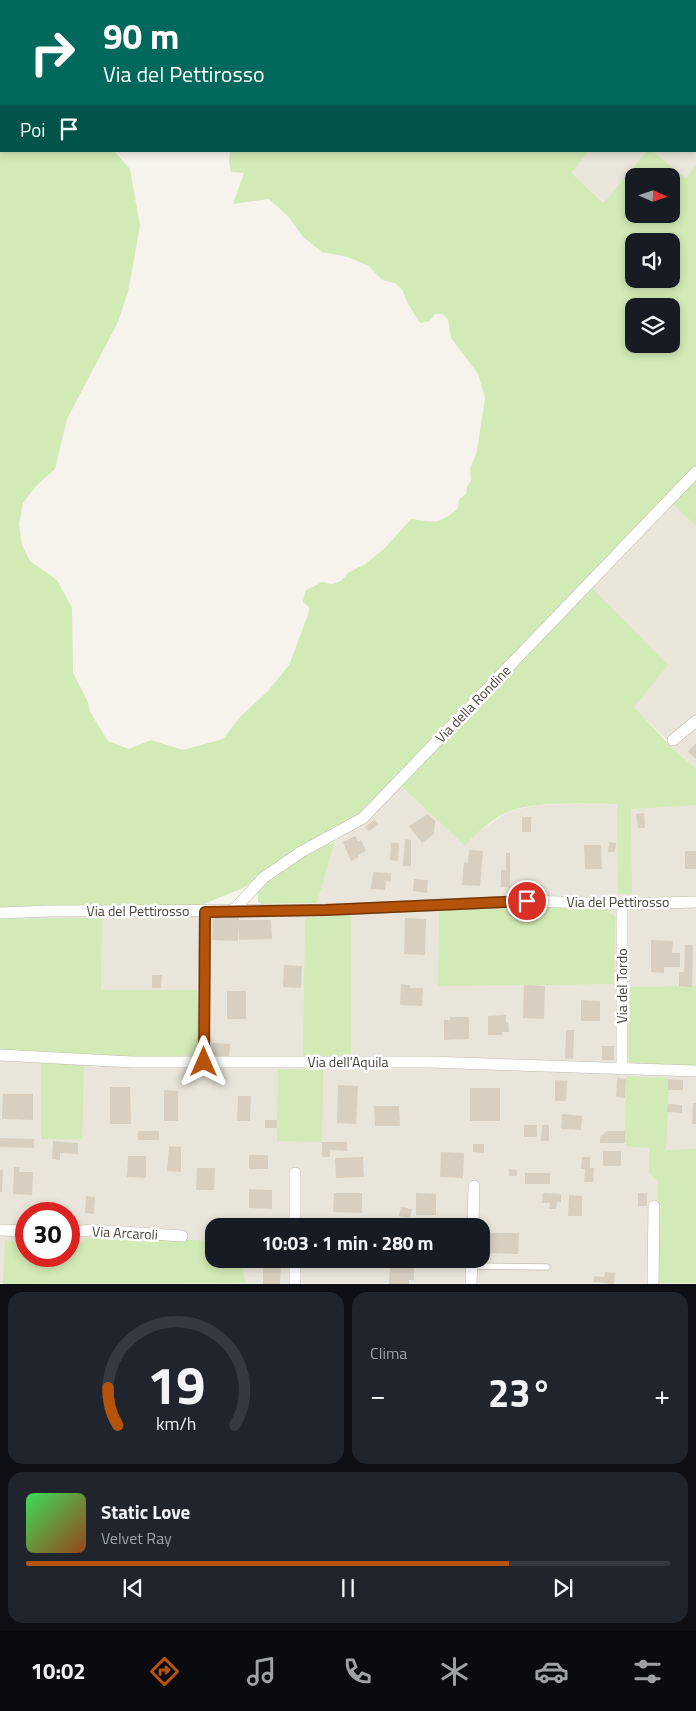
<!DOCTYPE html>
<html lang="it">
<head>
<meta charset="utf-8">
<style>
	:root { --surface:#171b24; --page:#20242c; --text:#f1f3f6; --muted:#9ea1a6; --line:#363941; --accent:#b45309 }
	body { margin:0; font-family:"Titillium Web",sans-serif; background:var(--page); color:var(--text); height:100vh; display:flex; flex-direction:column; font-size:19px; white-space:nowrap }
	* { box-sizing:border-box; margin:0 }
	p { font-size:16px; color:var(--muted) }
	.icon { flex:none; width:28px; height:28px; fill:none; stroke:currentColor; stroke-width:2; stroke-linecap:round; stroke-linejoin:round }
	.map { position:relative; height:1284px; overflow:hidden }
	.side { display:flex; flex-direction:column; gap:8px; padding:8px; background:#0d0f14; flex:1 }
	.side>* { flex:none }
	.banner { position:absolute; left:0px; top:0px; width:696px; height:152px; box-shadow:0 2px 8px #0003; background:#00695c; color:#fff; overflow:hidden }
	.needle { width:32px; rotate:93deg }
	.tools { position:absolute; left:625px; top:168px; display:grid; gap:10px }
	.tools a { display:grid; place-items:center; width:55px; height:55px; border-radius:10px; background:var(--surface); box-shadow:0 2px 8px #0003; font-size:25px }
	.speed { position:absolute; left:15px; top:1202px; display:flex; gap:10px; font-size:25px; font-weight:700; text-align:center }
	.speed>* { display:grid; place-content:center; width:65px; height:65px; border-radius:50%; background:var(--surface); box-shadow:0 2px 8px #0003; line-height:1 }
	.speed .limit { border:8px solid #d22; background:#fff; color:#111 }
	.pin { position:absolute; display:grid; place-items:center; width:42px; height:42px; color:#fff; margin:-21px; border:2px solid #fff; border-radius:50%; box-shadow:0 1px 5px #0007 }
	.me { position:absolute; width:55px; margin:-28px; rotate:0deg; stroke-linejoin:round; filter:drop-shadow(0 0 4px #0008) }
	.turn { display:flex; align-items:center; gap:18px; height:105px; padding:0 20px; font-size:22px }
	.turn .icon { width:65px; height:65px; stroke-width:2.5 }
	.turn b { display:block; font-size:35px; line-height:42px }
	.then { display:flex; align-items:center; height:48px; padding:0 20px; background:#0003; gap:10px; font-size:19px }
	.big { font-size:38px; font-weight:700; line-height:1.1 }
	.side .widget { flex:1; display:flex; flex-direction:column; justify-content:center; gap:8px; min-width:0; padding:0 18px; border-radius:15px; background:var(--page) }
	.side .dial { align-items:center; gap:0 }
	.dial svg { height:130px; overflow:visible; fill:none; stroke:var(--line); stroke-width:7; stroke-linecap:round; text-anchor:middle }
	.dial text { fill:var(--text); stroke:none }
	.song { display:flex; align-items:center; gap:15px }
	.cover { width:60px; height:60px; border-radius:8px; background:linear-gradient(135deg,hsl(130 70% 55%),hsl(20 70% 35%)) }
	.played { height:5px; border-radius:2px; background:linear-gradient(90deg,var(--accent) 75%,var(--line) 75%) }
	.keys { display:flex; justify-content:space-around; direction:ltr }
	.heat { display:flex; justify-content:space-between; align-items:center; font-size:28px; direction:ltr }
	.side .tiles { flex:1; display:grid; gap:8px; grid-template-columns:1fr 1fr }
	.widget:last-child { grid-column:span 2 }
	.trip { position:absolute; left:205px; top:1218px; width:285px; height:50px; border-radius:15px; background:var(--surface); box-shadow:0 2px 8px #0003; font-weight:700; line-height:50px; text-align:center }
	.tabs { display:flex; height:80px; justify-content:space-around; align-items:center; background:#090b0e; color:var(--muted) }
	.tabs .icon { width:35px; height:35px }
	.tabs .on { color:var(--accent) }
	.tabs b { font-size:22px; color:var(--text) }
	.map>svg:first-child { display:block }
	.residential { fill:#eae5da; fill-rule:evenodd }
	.green { fill:#d2eab5; fill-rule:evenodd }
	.building { fill:#d8cfc1 }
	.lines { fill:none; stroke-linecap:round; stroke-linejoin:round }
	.service-casing { stroke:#c2bbae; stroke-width:7 }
	.minor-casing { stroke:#c2bbae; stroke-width:12 }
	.service { stroke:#fff; stroke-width:5.5 }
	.minor { stroke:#fff; stroke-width:11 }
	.route-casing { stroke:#753606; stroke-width:12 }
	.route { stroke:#b45309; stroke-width:9 }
	.labels { text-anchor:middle; stroke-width:5; stroke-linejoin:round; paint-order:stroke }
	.street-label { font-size:14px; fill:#4b4439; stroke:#fff }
</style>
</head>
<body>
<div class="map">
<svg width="696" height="1284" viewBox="0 0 696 1284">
	<rect width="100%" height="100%" fill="#f6f3ec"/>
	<!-- residential -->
	<path class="residential" d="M372,0h324v165l-10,13 -33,-27h42v-150z
		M545,151h102l-42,52z
		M672,504l24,22v243l-22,-19 -9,-12 -32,-31 -41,-119z
		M401,786l63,59 8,-9 37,-25 28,-6 80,-2 79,1v479h-696v-373l317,-7 18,-62 33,-21zM26,1214h43v42h-43zM214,1226h267v33h-267z"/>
	<!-- green -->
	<path class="green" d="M0,0l156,1h-155v150h113l16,18 10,57 -12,66 -11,32 -50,95 -12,50 -18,16 -14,18 -4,21 3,21 8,16 27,19 15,28 1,65 15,29 2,10 18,29 21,8 22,-9 32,10 40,-11 17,-22 29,-27 20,-25 19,-50 1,-8 -6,-5 2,-11 17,-9 10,2 9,-3 7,-8 17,-9 19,-15 27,-30c25,3 26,7 47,-11l1,-9 7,-5 1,-7 4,-6 -1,-12 7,-18 8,-53 -7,-24 -27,-36 -3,-19 -6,-5h-7l-5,7 -10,2 -12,-19 -6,-15 -7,-6 -13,-3 -13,-14 -21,-9 -26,-5 -19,-15 -15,-21 -19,-17 -36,5 11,-31 -13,-1 -2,-10 1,-11h359l-18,22 33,30 43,-52h6l33,27 10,-13v302l-335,347 -102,62 -16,12 -42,17 -201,5zM634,176h37v38h-37zM634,241h37v38h-37zM634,306h37v38h-37z
		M172,0h200l2,1h-202z
		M696,479v47l-24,-22z
		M592,588l76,77 -34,42 40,43 22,19v36l-65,4 1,85h-14l-1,-90c-29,0 -81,-3 -107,7 -13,4 -37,24 -45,35l-64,-60z
		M335,841l-18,62 -55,1 -4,-2v-10l3,-8 44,-28z
		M578,907l30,2 1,4 6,4 -1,67 -176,2 1,-76z
		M351,914v142h-48l2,-138z
		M102,918l-1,72h96l1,65 -67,3 -131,-7v-132z
		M696,986v80l-65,-2 -3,-7 -1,-70z
		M41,1061l43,4 -2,74h-41z
		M278,1069l45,1 -1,72 -45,-1z
		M626,1077l43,1 -3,72 30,-1v134h-39l1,-102 -9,-8v-25l-24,-2z
		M85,1238h61l68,3v18h28l3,24 -242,1 2,-44 21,2v14h43v-10l8,1z"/>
	<!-- building -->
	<path class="building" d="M696,743v16l-8,-7z
		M644,813l1,15h-7l-2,-14z
		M428,814l7,7 -1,13 -12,9 -13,-17z
		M522,817h9v15h-9z
		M374,820l4,4 -9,7 -4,-4z
		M355,836l3,6 3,-2 5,11 -8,4 1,2 -8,4 -8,-19z
		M405,839l6,1v26h-8z
		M609,842l7,1 -1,9h-7z
		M391,843h8l-1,18 -8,-1z
		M584,845h17l1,24h-17z
		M469,850l14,1 -3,35 -18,-1 2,-23 4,1z
		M685,851h11v18h-11z
		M506,853h4v34h-9v-17h5z
		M373,872l18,1v9l-5,-1 -1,9 -14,-1z
		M414,879l14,1 -1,13 -14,-2z
		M213,918h26v2h32l1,19 -33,1 -1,-16v17l-26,-1z
		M405,918l21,1 -1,36 -21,-1z
		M651,940l22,1 -1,12h8v14h-16v6l-13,-1z
		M685,945h8l-1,42 -13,-1v-14h5z
		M284,965l18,1 -1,22 -18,-1z
		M152,975h10l-1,13h-9z
		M401,984l9,1v3h13l-1,18 -22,-1z
		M524,985l21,1 -1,33 -21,-1z
		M227,991h19v28h-19z
		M581,1000l19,1v20h-19z
		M506,1015v7h2l1,10h-7v3h-14v-19z
		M450,1017h19v22l-25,1v-20h6z
		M566,1030h8l-1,29 -8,-1z
		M212,1043l18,1 -1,13 -18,-2z
		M602,1046h12v14h-12z
		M617,1078l9,1 -1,19 -9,-1z
		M668,1079l15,1v10h-15z
		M555,1080l12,1 -1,20h-11z
		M338,1085l20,1 -2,38 -19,-1z
		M110,1087h20l1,37h-21z
		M470,1088h30v33h-30z
		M164,1090l14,1v30h-14z
		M3,1094h30v26l-31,-1z
		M238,1096h13l-1,25h-13z
		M693,1103h3v21h-4z
		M668,1104l14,1v8l-15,-1z
		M374,1106h25l1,20h-25z
		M562,1114l20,2 -1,14 -20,-1z
		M265,1120h12v8h-12z
		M524,1125h13v12h-13z
		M542,1125h7v16h-8z
		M138,1131h21v9h-21z
		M607,1131h18v12h-25v-6z
		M0,1138l34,1v9l-34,-1z
		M53,1141l25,2v11l-18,-1v7l-8,-1z
		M322,1142h25v9l-17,-1v7h-8z
		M473,1144h11v9l-11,-1z
		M169,1146l12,1v25l-14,-1z
		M603,1151h18v15h-18z
		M441,1152l23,1 -1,25 -23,-1z
		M249,1155h19v14h-19z
		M128,1156h18v22l-19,-1z
		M363,1157l1,20 -28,1 -1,-20z
		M582,1157h8v11h4l-1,14h-9l1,-13h-4z
		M14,1167h6l-1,5h14l-1,23 -19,-1z
		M197,1168h18l-1,22h-18z
		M509,1169l8,1v6h-8z
		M0,1170h3l-1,22h-2z
		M525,1173h25v11h-25z
		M249,1189l23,1v19l-23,-1z
		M334,1193h28v20l-29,-1z
		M416,1193l20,1v21h-20z
		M543,1193l18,1v8h-4l-1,7h-7l1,-6h-8z
		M638,1193h9v13h-9z
		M569,1195l13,1v20h-14z
		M86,1196l9,1 -1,17 -9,-1z
		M401,1207l11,2 -2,9 -11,-2z
		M490,1233h29l-1,21 -29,-1z
		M242,1259h7l1,6 -7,1z
		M263,1261h18l-1,23h-17z
		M390,1267l24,1v12h-5v4h-20z
		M605,1272l10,1 -1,11 -21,-2 1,-6 10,1z"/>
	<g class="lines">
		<!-- service casing -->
		<g class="service-casing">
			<path id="service" d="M472,1266l75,1"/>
		</g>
		<!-- minor casing -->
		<g class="minor-casing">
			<path id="minor" d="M163,0l1,1
				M610,0l1,1
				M695,76l1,1
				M673,740l23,-19
				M622,904v165
				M232,912l31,-34 38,-26 62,-34 333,-346
				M0,913l49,-2 278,-1 200,-9 95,3 74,-2
				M0,1055l132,7h297l267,9
				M203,1062l2,-150
				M295,1226v-53
				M473,1226l1,-40
				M0,1230l26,1
				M69,1232l23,-2 90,6
				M295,1284v-25
				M471,1284l1,-25
				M653,1284l1,-78"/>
		</g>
		<!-- service -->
		<use href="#service" class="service"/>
		<!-- minor -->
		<use href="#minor" class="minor"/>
	</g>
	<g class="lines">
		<!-- route casing -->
		<g class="route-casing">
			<path id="route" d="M204,1062l1,-150 121,-2 201,-9"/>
		</g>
		<!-- route -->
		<use href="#route" class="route"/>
	</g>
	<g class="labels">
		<!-- street labels -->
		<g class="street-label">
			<text transform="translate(473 704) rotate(-46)" y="5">Via della Rondine</text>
			<text x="618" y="907">Via del Pettirosso</text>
			<text x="138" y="916">Via del Pettirosso</text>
			<text transform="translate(622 986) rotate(-90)" y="5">Via del Tordo</text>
			<text x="348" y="1067">Via dell'Aquila</text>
			<text transform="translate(125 1233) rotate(3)" y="5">Via Arcaroli</text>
		</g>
	</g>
</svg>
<div class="tools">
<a><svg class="needle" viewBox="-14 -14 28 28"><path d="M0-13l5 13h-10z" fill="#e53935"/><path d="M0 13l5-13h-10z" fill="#9ea1a6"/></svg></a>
<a><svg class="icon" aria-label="sound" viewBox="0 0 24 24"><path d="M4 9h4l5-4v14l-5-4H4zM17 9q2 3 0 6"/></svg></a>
<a><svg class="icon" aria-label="layers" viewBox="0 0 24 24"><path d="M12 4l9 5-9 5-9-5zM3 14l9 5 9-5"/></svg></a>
</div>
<div class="speed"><div class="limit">30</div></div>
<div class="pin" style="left:527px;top:901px;background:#d93025"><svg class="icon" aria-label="arrive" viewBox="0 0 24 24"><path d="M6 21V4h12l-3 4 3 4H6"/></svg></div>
<svg class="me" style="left:204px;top:1062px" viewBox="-20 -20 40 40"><path d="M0-17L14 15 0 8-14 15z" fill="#b45309" stroke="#fff" stroke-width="4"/></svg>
<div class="trip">10:03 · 1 min · 280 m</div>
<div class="banner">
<div class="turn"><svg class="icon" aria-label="right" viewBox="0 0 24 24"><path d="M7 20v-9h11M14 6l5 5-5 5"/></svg><div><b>90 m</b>Via del Pettirosso</div></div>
<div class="then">Poi<svg class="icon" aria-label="arrive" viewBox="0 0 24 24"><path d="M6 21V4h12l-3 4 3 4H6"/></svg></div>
</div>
</div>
<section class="side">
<div class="tiles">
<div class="widget dial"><svg viewBox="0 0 100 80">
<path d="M14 69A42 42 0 1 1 86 69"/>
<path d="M14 69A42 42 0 0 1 8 46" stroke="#b45309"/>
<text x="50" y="56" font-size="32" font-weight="700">19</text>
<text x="50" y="72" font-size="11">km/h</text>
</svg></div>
<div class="widget"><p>Clima</p>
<div class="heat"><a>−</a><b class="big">23°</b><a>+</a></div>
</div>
<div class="widget">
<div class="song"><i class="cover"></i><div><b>Static Love</b><p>Velvet Ray</p></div></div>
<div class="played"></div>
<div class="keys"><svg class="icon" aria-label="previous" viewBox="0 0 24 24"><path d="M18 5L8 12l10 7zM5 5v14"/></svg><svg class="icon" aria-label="pause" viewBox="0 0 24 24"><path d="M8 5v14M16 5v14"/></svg><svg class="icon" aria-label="next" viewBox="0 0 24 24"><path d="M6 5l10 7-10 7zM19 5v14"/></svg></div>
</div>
</div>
</section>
<nav class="tabs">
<b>10:02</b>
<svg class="icon on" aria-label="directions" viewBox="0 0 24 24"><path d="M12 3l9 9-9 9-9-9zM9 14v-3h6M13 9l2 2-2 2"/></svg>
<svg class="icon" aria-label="music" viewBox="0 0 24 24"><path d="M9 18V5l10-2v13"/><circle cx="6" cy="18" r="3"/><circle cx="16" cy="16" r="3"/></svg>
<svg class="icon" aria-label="phone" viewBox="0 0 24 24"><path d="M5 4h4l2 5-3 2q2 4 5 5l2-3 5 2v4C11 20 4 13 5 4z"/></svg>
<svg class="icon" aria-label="climate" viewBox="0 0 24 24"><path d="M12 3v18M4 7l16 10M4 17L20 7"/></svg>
<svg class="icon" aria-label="car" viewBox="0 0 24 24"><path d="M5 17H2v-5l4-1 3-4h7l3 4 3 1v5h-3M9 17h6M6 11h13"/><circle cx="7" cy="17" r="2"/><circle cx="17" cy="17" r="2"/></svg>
<svg class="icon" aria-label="filters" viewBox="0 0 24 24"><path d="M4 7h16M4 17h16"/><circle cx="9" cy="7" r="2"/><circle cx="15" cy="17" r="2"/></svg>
</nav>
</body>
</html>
